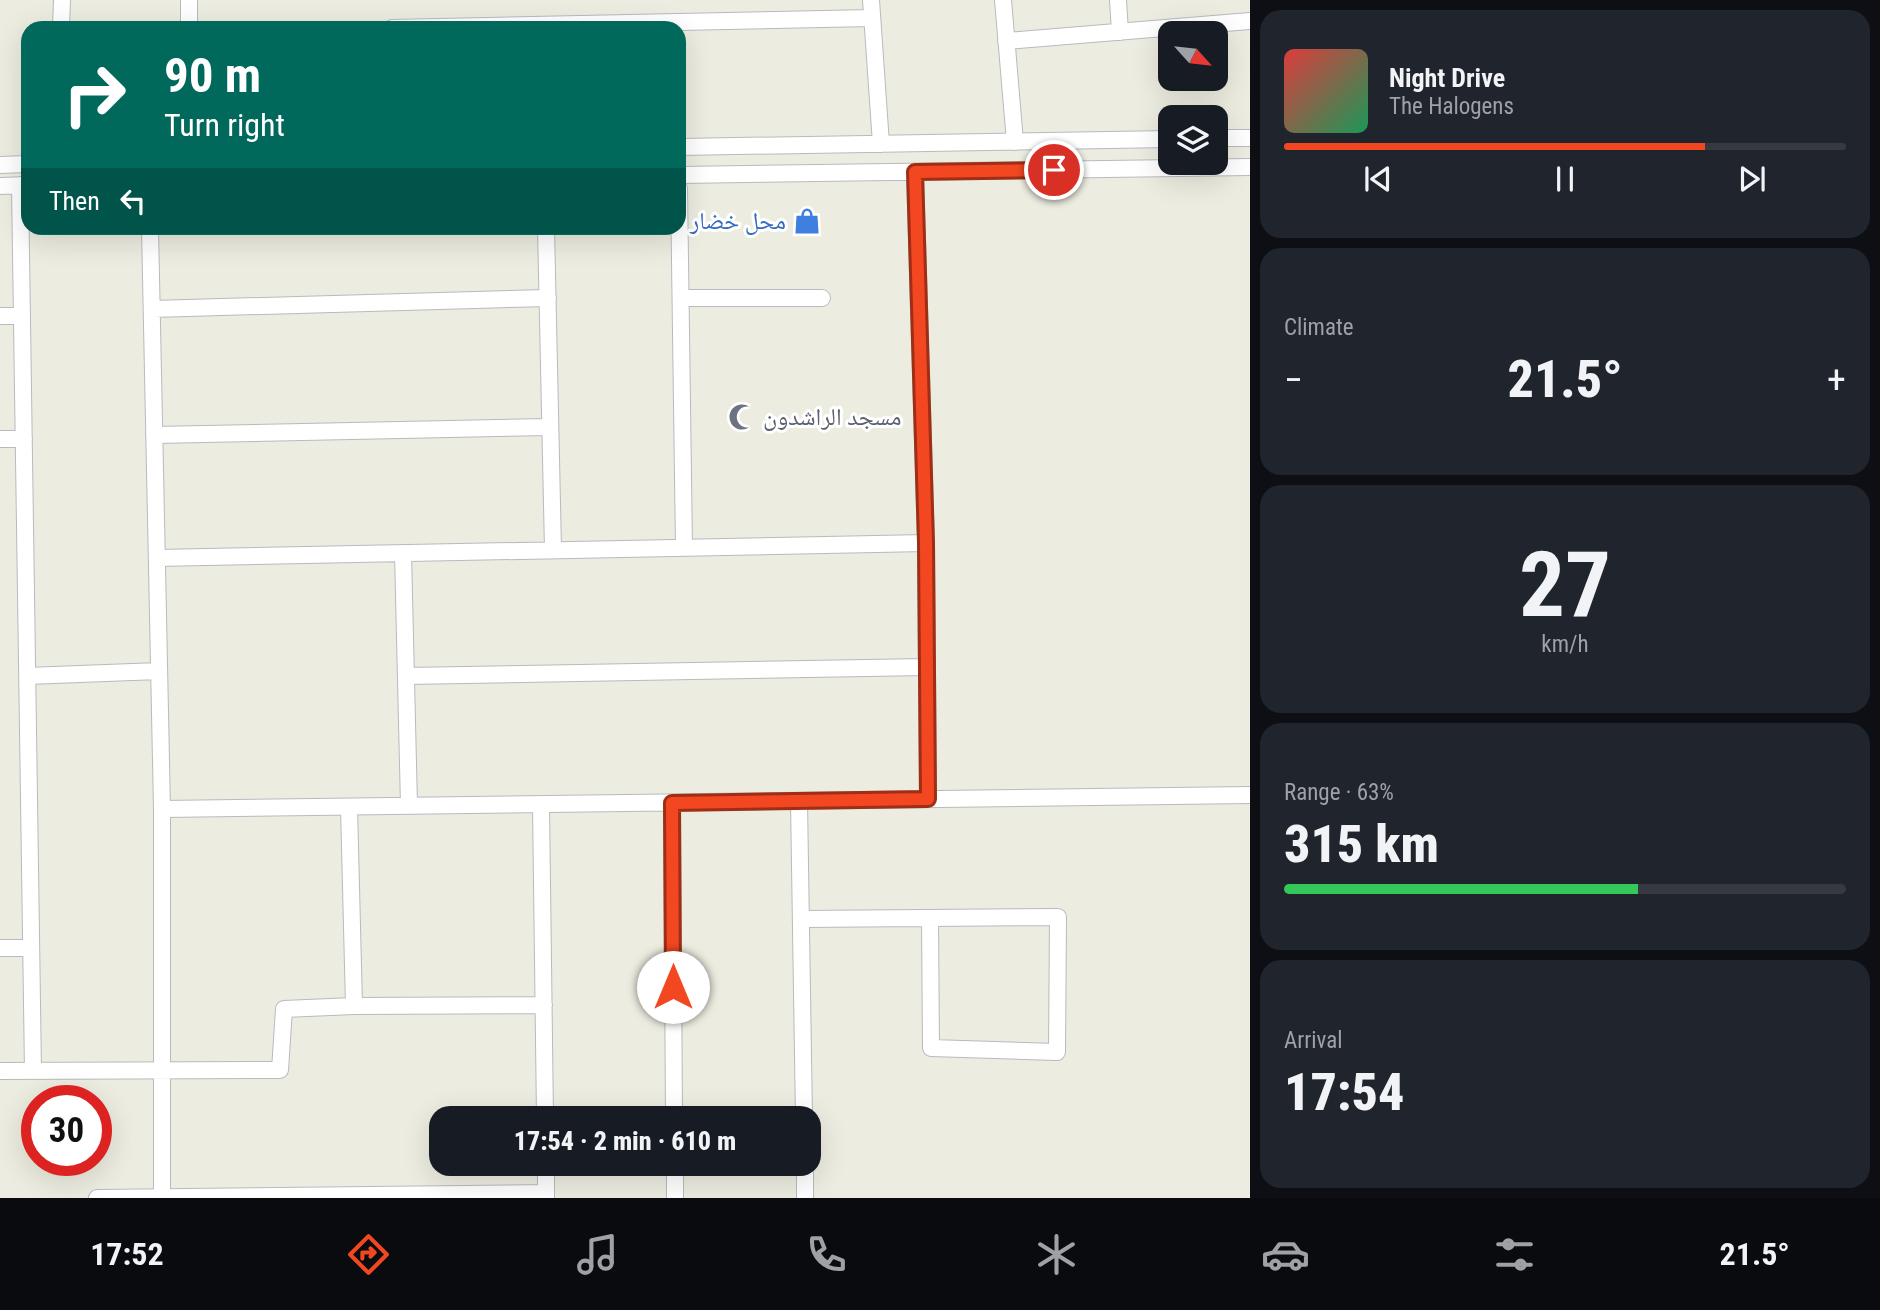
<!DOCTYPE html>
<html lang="en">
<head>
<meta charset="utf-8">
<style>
	:root { --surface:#171b24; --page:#20242c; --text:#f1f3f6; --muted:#9ea1a6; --line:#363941; --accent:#f34721 }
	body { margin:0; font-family:"Roboto Condensed","Noto Naskh Arabic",sans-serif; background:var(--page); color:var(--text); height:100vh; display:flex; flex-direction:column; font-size:26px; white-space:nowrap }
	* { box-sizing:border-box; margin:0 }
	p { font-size:23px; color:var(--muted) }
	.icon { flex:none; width:38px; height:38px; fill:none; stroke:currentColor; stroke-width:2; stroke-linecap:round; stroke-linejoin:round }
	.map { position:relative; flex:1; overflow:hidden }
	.details { display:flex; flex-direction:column; gap:10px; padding:10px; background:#0d0f14; width:630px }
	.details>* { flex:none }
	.banner { position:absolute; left:21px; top:21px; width:665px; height:214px; border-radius:21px; box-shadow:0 7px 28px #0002; background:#00695c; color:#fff; overflow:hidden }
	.needle { width:46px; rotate:117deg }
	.fabs { position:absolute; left:1158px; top:21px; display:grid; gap:14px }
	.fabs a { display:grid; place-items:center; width:70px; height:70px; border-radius:14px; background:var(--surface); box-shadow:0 7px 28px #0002; font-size:35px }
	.speed { position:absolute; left:21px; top:1085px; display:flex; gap:14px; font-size:35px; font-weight:700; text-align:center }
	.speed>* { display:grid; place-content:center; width:91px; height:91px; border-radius:50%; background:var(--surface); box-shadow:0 7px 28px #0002; line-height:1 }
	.speed .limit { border:10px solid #d22; background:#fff; color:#111 }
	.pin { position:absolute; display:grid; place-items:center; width:60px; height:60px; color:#fff; margin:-30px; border:4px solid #fff; border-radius:50%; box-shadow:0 2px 7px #0007 }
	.me { position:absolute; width:77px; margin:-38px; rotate:0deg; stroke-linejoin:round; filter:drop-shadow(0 0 5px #0008) }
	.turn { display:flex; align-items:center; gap:24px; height:147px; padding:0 28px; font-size:32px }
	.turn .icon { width:91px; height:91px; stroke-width:2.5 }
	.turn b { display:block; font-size:49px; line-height:60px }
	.then { display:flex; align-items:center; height:66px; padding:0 28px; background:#0003; gap:14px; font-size:26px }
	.big { font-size:52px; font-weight:800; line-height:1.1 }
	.details .widget { flex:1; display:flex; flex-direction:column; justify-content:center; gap:10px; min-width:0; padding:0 24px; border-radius:21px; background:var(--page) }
	.details .dial { align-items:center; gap:0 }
	.dial b { font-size:91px; line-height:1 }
	.song { display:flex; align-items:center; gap:21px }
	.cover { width:84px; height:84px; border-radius:10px; background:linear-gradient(135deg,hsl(0 70% 55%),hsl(150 70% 35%)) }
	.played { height:7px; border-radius:4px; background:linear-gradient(90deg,var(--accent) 75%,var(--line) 75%) }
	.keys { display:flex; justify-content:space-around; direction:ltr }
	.heat { display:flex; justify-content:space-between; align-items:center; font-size:38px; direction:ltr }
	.charge { height:10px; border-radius:5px; background:linear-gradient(90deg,#34c759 63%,var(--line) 0) }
	.trip { position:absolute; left:429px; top:1106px; width:392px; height:70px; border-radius:21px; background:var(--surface); box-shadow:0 7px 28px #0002; font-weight:800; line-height:70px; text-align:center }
	.tabs { display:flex; height:112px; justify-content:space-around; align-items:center; background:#090b0e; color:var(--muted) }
	.tabs .icon { width:49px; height:49px }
	.tabs .on { color:var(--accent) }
	.tabs b { font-size:32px; color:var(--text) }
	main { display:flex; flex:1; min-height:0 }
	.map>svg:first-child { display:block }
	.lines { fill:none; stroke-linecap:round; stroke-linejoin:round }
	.minor-casing { stroke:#b8bac0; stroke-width:18 }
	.minor { stroke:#fff; stroke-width:16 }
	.route-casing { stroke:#9e2e15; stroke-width:18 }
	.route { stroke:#f34721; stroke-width:12 }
	.labels { text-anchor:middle; stroke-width:6; stroke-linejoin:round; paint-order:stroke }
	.shop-label { font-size:24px; fill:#366cbe; stroke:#fff; text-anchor:end }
	.worship-label { font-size:24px; fill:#5b616d; stroke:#fff; text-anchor:start }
</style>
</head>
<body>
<main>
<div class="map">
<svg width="1250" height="1198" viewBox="0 0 1250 1198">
	<rect width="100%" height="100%" fill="#edece0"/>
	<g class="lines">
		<!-- minor casing -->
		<g class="minor-casing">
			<path id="minor" d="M871,0l10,144
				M1003,0l12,142
				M1118,0l2,32
				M61,28l1,-28
				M189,28v-28
				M392,28l480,-10
				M1006,41l244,-20
				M1216,138h34
				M679,147l492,-8
				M0,165l28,-1
				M915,172l11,371
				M679,175l571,-8
				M20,185l13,886
				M0,186l28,-1
				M679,188l5,360
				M150,228l12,581v389
				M546,228l7,322
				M681,298h141
				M152,309l396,-11
				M0,316h22
				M154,435l396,-8
				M0,439h24
				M403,553l6,253
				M157,558l769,-15 2,256
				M27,676l132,-5
				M406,676l521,-9
				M799,801l5,317
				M672,803l2,315
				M541,805l4,313
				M349,807l5,199 190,-1
				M162,809l1088,-14
				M801,919l257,-2 -1,135 -126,-4 -1,-130
				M0,948h31
				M0,1071l280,-1 4,-61 70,-3
				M546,1164v34
				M675,1164v34
				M805,1164v34
				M97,1198l449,-5"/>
		</g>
		<!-- minor -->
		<use href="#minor" class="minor"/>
	</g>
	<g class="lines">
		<!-- route casing -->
		<g class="route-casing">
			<path id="route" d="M673,987l-1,-184 256,-4 -2,-256 -11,-371 139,-2"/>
		</g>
		<!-- route -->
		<use href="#route" class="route"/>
	</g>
	<!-- icons -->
	<defs>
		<g id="shop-bare" transform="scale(2.1)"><path d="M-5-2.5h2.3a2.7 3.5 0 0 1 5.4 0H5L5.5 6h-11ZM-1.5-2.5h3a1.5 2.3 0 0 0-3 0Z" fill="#3f7fe0" stroke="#fff" stroke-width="2.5" paint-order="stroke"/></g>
		<g id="mosque-bare" transform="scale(2.1)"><path d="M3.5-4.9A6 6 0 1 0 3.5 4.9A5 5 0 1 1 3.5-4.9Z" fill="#6b7280" stroke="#fff" stroke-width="2.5" paint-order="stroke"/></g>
	</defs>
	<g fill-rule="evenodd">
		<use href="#shop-bare" x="807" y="221"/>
		<use href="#mosque-bare" x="742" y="417"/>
	</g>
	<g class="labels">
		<!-- shop labels -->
		<g class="shop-label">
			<text x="786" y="229">محل خضار</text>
		</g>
		<!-- worship labels -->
		<g class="worship-label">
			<text x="763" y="425">مسجد الراشدون</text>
		</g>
	</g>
</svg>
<div class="fabs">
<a><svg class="needle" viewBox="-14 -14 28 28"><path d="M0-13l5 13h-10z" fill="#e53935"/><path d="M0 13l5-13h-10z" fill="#9ea1a6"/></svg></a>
<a><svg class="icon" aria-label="layers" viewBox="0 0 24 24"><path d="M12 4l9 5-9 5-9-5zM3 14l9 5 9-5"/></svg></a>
</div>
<div class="speed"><div class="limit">30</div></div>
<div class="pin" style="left:1054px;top:170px;background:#d93025"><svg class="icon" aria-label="arrive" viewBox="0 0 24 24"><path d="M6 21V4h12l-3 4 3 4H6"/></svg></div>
<svg class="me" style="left:673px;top:987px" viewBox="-20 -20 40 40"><circle r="19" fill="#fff"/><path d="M0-13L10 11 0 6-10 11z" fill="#f34721"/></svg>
<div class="trip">17:54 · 2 min · 610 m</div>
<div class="banner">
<div class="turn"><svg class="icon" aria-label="right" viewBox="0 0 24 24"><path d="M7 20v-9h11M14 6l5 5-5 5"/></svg><div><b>90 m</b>Turn right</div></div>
<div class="then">Then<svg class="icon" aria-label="left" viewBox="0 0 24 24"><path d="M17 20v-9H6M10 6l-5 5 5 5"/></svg></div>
</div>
</div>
<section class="details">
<div class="widget">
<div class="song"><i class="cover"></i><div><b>Night Drive</b><p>The Halogens</p></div></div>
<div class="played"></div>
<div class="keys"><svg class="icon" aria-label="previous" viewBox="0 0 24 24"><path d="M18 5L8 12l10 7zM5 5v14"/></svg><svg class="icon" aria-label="pause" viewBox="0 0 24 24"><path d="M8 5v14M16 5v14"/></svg><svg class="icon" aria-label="next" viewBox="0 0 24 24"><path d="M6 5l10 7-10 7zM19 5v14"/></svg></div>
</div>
<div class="widget"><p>Climate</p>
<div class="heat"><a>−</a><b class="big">21.5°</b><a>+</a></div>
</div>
<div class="widget dial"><b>27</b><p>km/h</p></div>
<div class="widget"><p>Range · 63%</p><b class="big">315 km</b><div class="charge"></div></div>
<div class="widget"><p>Arrival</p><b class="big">17:54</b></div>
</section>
</main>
<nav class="tabs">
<b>17:52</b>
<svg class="icon on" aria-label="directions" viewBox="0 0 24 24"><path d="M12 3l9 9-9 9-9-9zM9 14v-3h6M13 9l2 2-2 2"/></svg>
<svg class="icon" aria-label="music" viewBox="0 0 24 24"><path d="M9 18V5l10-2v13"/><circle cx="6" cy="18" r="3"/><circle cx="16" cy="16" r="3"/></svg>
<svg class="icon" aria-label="phone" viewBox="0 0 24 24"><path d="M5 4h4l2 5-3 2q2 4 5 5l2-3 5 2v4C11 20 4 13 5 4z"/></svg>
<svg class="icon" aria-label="climate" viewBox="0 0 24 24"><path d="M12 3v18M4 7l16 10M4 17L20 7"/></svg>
<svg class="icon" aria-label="car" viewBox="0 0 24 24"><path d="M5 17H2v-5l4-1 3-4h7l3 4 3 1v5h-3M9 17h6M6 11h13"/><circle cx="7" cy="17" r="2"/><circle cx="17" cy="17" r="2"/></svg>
<svg class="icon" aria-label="filters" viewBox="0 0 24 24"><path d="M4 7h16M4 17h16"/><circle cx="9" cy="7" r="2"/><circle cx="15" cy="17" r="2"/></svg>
<b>21.5°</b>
</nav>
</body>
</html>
